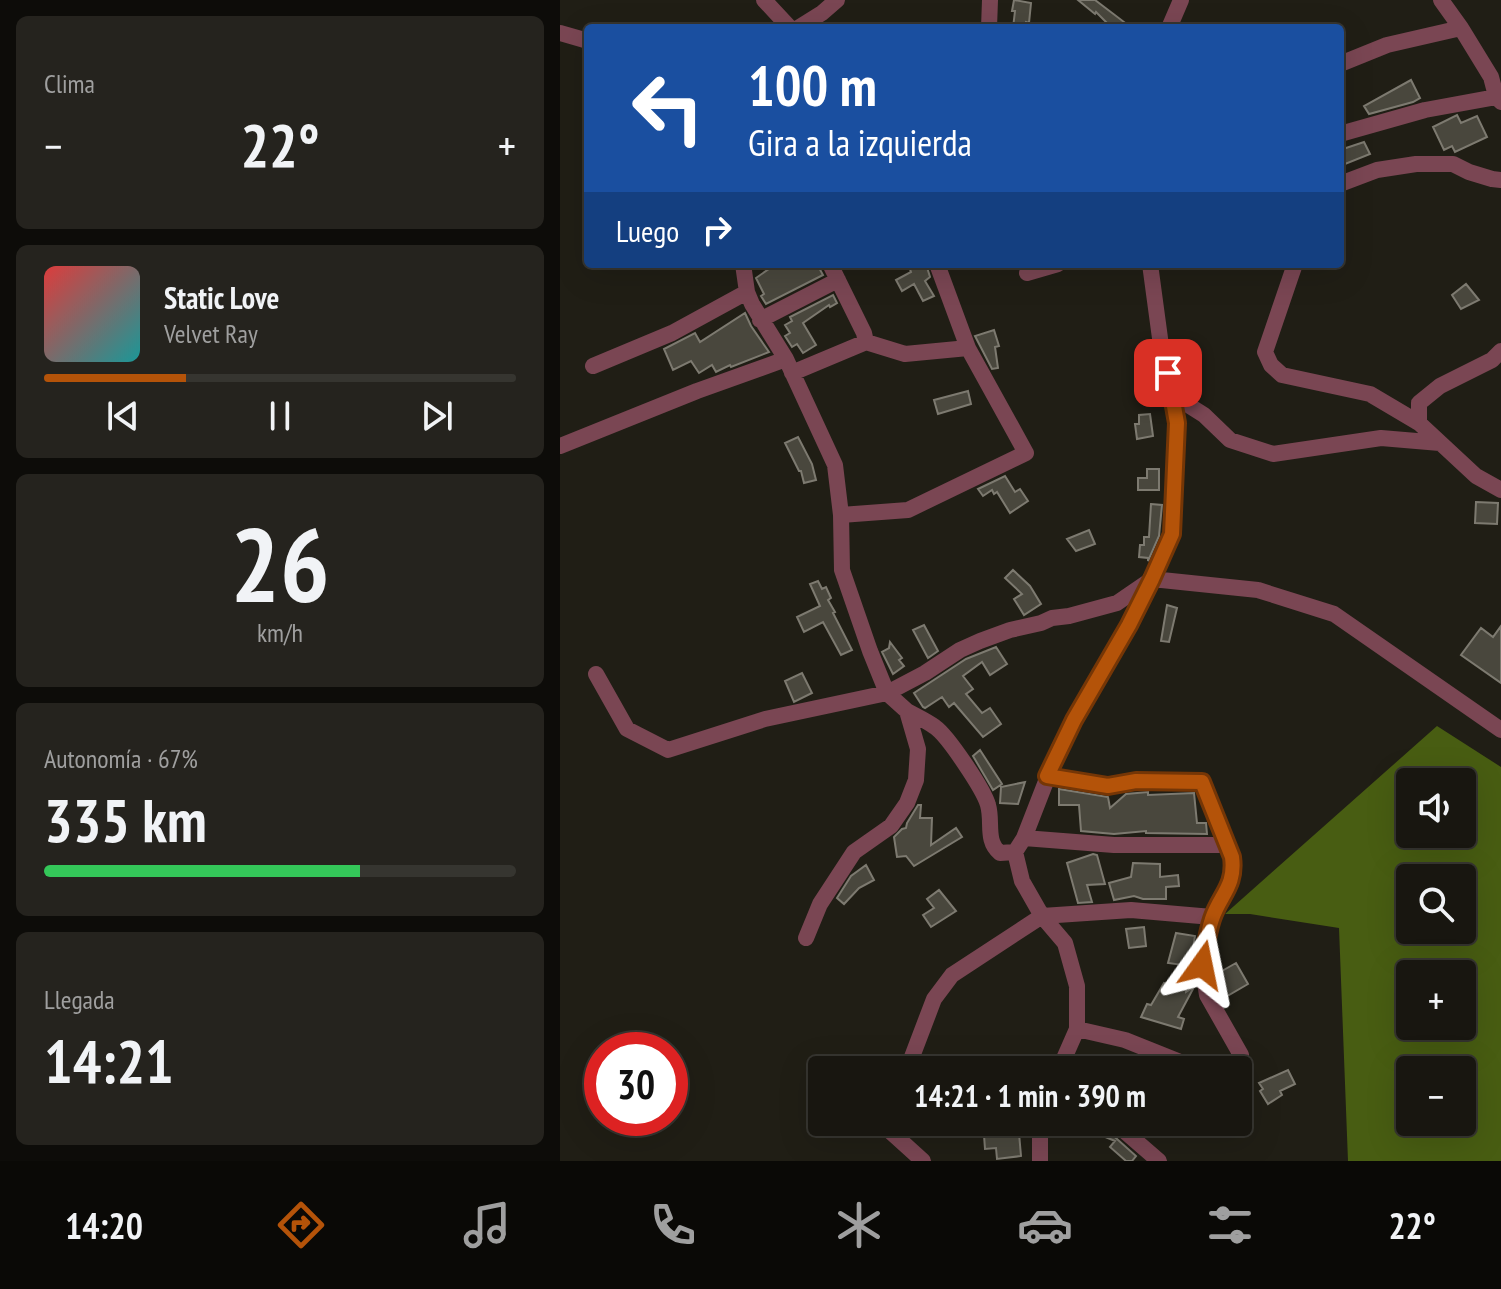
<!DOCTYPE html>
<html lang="es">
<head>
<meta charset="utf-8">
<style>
	:root { --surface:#181610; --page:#25231e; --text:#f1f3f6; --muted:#9f9f9f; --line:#363530; --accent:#b45309 }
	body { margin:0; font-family:"PT Sans Narrow",sans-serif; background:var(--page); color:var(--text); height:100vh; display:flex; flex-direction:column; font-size:30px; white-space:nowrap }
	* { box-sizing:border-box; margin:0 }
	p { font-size:26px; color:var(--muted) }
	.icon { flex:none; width:44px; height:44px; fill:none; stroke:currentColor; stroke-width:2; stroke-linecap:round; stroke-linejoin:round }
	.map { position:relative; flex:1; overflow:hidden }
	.drawer { display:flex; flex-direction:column; gap:16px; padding:16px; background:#0d0c09; width:560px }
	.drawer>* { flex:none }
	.hud { position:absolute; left:24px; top:24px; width:760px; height:244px; border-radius:8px; box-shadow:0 8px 32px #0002,0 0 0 2px var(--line); background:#1a4fa0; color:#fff; overflow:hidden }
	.controls { position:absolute; left:836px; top:768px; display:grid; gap:16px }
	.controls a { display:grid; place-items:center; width:80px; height:80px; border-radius:8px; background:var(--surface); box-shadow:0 8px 32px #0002,0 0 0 2px var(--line); font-size:40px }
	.speed { position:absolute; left:24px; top:1032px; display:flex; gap:16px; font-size:40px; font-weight:700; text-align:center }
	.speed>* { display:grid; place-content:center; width:104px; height:104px; border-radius:50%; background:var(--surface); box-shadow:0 8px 32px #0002,0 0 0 2px var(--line); line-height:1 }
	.speed .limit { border:12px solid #d22; background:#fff; color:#111 }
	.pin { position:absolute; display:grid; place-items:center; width:68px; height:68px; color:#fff; margin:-34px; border-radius:16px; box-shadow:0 4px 12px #0006 }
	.me { position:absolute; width:88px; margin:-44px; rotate:12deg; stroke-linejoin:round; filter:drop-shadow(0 0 6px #0008) }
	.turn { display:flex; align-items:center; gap:28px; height:168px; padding:0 32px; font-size:36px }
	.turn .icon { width:104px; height:104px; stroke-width:2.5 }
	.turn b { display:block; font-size:56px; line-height:68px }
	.then { display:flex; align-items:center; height:76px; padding:0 32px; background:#0003; gap:16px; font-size:30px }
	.big { font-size:60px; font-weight:600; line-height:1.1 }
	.drawer .tile { flex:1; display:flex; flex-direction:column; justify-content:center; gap:12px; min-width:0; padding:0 28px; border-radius:12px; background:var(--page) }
	.drawer .dial { align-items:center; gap:0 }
	.dial b { font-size:104px; line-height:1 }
	.song { display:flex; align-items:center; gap:24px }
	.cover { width:96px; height:96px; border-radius:12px; background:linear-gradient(135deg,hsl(0 70% 55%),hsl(180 70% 35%)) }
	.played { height:8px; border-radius:4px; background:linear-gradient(90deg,var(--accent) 30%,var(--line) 30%) }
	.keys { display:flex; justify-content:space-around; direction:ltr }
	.heat { display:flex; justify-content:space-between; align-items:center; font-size:44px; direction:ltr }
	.charge { height:12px; border-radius:6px; background:linear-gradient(90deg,#34c759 67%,var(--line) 0) }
	.trip { position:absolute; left:248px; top:1056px; width:444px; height:80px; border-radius:8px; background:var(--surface); box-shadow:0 8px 32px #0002,0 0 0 2px var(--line); font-weight:600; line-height:80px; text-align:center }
	.menu { display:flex; height:128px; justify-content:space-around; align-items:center; background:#0a0906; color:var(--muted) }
	.menu .icon { width:56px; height:56px }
	.menu .active { color:var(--accent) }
	.menu b { font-size:36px; color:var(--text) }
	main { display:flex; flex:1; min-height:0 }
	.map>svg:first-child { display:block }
	.forest { fill:#485d12; fill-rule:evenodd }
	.building { fill:#49473d; stroke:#7d7a70; stroke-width:2 }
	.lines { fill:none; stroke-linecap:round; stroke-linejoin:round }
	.minor { stroke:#7a4653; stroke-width:16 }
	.route-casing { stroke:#753606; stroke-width:20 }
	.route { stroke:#b45309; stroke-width:14 }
</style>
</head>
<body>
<main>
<section class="drawer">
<div class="tile"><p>Clima</p>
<div class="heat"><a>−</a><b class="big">22°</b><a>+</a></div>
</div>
<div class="tile">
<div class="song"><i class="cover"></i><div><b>Static Love</b><p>Velvet Ray</p></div></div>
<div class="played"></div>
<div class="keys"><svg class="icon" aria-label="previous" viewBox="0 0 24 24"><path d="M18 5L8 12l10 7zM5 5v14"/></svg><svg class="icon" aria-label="pause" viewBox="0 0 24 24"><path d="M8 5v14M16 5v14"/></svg><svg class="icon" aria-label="next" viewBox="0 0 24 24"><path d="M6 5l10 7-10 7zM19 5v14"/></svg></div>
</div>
<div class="tile dial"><b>26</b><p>km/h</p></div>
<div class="tile"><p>Autonomía · 67%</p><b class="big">335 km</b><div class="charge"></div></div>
<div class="tile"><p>Llegada</p><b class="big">14:21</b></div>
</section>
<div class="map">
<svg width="941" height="1161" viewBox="0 0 941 1161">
	<rect width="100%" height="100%" fill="#201e15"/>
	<!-- forest -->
	<path class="forest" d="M877,726l64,41v394h-153l-9,-233 -89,-14h-25zM850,782h52v52h-52zM850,878h52v52h-52zM850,974h52v52h-52zM850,1070h52v52h-52z"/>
	<!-- building -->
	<path class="building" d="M454,0l17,3 -2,20 -3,-1 -1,6h-12l2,-17h-3z
		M518,0h17l29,22 -6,6h-6l-16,-16 -1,2z
		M851,80l9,18 -7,4 -44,12 -5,-8z
		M897,115l4,8 16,-7 10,21 -32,15 -3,-6 -8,4 -11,-23z
		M804,142l6,12 -30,12v-16z
		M216,264h41l6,11 -57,29 -5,-8 3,-2 -8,-16z
		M348,264h18l4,13 -5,4 9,15 -11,5 -9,-17 -12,7 -6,-11 15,-8z
		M906,284l13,16 -18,9 -9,-14z
		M273,295l4,8 -7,4 -1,-2 -26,18 13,22 -13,8 -6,-9 -5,3 -7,-11 5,-3 -5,-8 7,-4 -2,-4z
		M185,313l6,13 18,26 -38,15 -1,-2 -14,7 -4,-7 -13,8 -8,-12 -18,9 -9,-21 31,-16 5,9z
		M434,330l5,16 -4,1 3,21 -6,1 -17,-33z
		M408,391l3,13 -33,10 -4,-14z
		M590,414l3,22 -16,3 -2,-15h4v-9z
		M238,437l14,27 4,16 -12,3 -3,-12h-2l-14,-28z
		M587,469h12v21h-21v-12h9z
		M445,476l10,16 5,-3 8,12 -18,12 -13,-21 -3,2 -2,-4 -9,6 -5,-7z
		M916,502l22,1 -1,21 -22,-1z
		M591,504l11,1 -3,31 -11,25v-3l-9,-1 1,-12h4v-8h5z
		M529,530l6,14 -19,7 -9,-12z
		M453,570l17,16 11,18 -17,11 -10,-16 8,-5 -17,-16z
		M258,581l4,8 4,-2 5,11 -3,2 7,12 -2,1 19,37 -11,5 -18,-33 -19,10 -7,-15 23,-11 -10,-22z
		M607,605l10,3 -8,34 -8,-1z
		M364,625l14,26 -10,7 -15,-28z
		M941,626v57l-40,-28 20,-27 12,9z
		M330,642l12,16 -3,2 5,6 -11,8 -11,-22 7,-4z
		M436,647l11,17 -17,11 -8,-13 -19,14 10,13 -7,5 16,19 8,-5 11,16 -18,13 -29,-34 -5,4 -7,-10 -17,11 -2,-1 -9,-14 52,-34z
		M242,673l10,20 -18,9 -9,-21z
		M420,750l22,34 -9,6 -20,-34z
		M465,782l-7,22 -18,-1 1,-16z
		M499,789l49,8 2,11 16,-14 22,-2v3l46,-2 3,30h9l1,11 -61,-1v-2l-32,3 -33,-3 -2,-26h-20z
		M358,805h3l-1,13h12l-1,27 25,-17 6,9 -48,29 -8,-10 -9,1 -3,-20 8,-8 4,-1 1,-5z
		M533,854l4,1 8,29 -18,1 5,17 -14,1 -11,-40z
		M573,863l27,1v13l18,-2 1,11 -13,1v12h-23l-9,-3 -20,4 -5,-17 22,-6z
		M306,865l8,15 -15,8 -15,16 -7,-6 14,-22z
		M379,890l17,21 -25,16 -8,-12 11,-7 -7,-9z
		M584,927l2,19 -17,2 -3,-19z
		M616,933l19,3 -5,30 -22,-3z
		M676,963l12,21 -26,15 -4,-8 -3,-16z
		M604,983l22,7v2l8,-5 -16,30 6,2 -3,10 -40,-12 6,-13 4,1z
		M728,1070l7,14 -15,7 2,4 -14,9 -8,-13 3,-2 -4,-6z
		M450,1122h8l3,34 -24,3 -1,-11 -11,1 -1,-14 22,-3z
		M536,1122l8,3 3,5 29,26 -4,5h-6l-16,-14 5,-6 -22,-9z"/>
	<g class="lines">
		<!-- minor -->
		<path class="minor" d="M204,0l26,28
			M881,0l20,28 30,49 5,19 5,6
			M238,28l24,-15 15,-13
			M429,28l1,-28
			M609,28l12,-28
			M0,33l28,8
			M780,64l47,-19 74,-17
			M780,134l85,-24 76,-14
			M780,184l37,-14 39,-6h37l16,8 23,7 9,1
			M183,264l4,28 5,12 34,55 49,106 6,50 1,55 28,81 17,42 20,18 11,38 -2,31 -9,23 -16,23 -37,26 -34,52 -14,34
			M270,264l34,69 2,9
			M735,264l-30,88 6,13 11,10 88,19 49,29 57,53 25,14
			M467,273l31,-9
			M200,320l78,-40
			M33,366l79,-33 75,-41
			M232,373l74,-31 39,12 63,-6
			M614,396l30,19 26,25 43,14 108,-16 59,5
			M859,423v-20l21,-17 52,-26 9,-9
			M0,446l137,-55 89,-32
			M281,515l67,-5 118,-57 -58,-105 -31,-84
			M36,674l31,55 41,21 97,-31 122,-26 38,-20 35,-23 20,-9 30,-11 31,-7 11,-5 17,-2 48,-13 35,-24 106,11 76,24 167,116
			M347,711c9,5 20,10 28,16 13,9 49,63 53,78 5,17 -3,36 12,48l15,-1
			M487,776l61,10 28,-5 66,1 30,75 2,13 -6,18 -16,29 -10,48 5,30 34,60 -2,10 -5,5
			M464,838l90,7h112
			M517,1029l48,11 75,30
			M347,1070l27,-71 18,-24 90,-59 89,-6 81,7
			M499,1070l18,-41v-43l-12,-43 -23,-27 -20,-35 -7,-29 9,-14 35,-90 15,-28 55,-95 23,-46 20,-45 5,-111 -3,-27 -12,-43 -12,-89
			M332,1122l-1,10 32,29
			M480,1122v39
			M554,1122l45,39"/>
	</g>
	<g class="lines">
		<!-- route casing -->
		<g class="route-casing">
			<path id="route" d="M608,373l9,50 -5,111 -20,45 -23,46 -55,95 -27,56 61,10 28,-5 66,1 30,75c4,29 -12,38 -20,62 -5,15 -7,31 -10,46"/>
		</g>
		<!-- route -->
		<use href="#route" class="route"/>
	</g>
</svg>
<div class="controls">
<a><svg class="icon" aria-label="sound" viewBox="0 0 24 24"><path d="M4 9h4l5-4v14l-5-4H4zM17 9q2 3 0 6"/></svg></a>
<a><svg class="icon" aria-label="search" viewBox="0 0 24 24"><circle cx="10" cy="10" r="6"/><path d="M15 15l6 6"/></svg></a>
<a>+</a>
<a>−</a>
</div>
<div class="speed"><div class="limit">30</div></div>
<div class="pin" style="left:608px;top:373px;background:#d93025"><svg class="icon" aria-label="arrive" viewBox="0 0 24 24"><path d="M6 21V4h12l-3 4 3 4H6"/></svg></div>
<svg class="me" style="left:642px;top:965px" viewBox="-20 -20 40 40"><path d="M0-17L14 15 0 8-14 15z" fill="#b45309" stroke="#fff" stroke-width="4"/></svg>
<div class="trip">14:21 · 1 min · 390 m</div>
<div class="hud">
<div class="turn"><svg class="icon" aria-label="left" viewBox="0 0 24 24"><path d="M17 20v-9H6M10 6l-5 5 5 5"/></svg><div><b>100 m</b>Gira a la izquierda</div></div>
<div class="then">Luego<svg class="icon" aria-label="right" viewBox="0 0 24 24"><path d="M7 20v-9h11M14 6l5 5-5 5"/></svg></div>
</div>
</div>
</main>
<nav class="menu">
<b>14:20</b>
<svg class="icon active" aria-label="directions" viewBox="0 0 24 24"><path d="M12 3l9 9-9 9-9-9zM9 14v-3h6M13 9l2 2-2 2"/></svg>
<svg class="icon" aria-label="music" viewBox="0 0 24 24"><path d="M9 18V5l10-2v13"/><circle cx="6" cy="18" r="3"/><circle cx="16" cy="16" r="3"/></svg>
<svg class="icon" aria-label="phone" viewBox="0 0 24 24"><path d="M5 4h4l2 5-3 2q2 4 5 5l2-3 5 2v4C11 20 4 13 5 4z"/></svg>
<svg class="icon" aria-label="climate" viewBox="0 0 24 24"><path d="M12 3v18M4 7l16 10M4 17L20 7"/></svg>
<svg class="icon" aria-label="car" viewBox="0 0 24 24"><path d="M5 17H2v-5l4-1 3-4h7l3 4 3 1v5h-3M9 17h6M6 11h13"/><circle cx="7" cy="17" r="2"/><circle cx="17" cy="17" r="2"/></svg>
<svg class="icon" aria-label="filters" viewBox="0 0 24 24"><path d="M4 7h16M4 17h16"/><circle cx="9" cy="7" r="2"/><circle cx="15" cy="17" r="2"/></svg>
<b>22°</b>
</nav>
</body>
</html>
